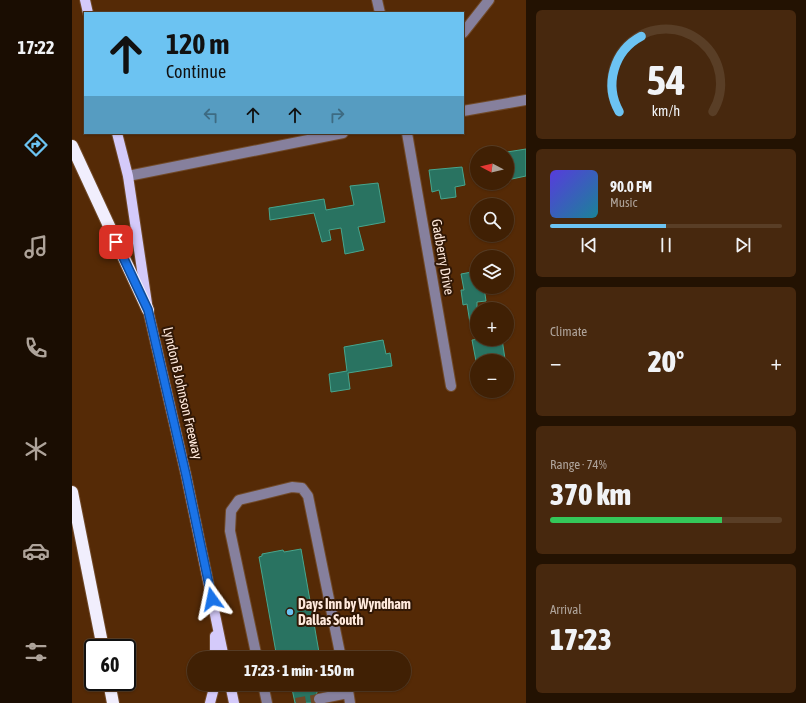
<!DOCTYPE html>
<html lang="en">
<head>
<meta charset="utf-8">
<style>
	:root { --surface:#402004; --page:#47280e; --text:#f1f3f6; --muted:#aea39a; --line:#593e26; --accent:#6cc3f2 }
	body { margin:0; font-family:"Asap Condensed",sans-serif; background:var(--page); color:var(--text); height:100vh; display:flex; flex-direction:column; font-size:15px; white-space:nowrap }
	* { box-sizing:border-box; margin:0 }
	p { font-size:13px; color:var(--muted) }
	.icon { flex:none; width:22px; height:22px; fill:none; stroke:currentColor; stroke-width:2; stroke-linecap:round; stroke-linejoin:round }
	.map { position:relative; flex:1; overflow:hidden }
	.sheet { display:flex; flex-direction:column; gap:10px; padding:10px; background:#231202; width:280px }
	.sheet>* { flex:none }
	.hud { position:absolute; left:12px; top:12px; width:380px; height:122px; border-radius:0px; box-shadow:0 1px 3px #0004,0 0 0 1px var(--line); background:#6cc3f2; color:#111; overflow:hidden }
	.needle { width:26px; rotate:277deg }
	.tools { position:absolute; left:398px; top:146px; display:grid; gap:8px }
	.tools a { display:grid; place-items:center; width:44px; height:44px; border-radius:50%; background:var(--surface); box-shadow:0 1px 3px #0004,0 0 0 1px var(--line); font-size:20px }
	.speed { position:absolute; left:12px; top:639px; display:flex; gap:8px; font-size:20px; font-weight:700; text-align:center }
	.speed>* { display:grid; place-content:center; width:52px; height:52px; border-radius:50%; background:var(--surface); box-shadow:0 1px 3px #0004,0 0 0 1px var(--line); line-height:1 }
	.speed .limit { border:2px solid #111; border-radius:6px; background:#fff; color:#111 }
	.pin { position:absolute; display:grid; place-items:center; width:34px; height:34px; color:#fff; margin:-17px; border-radius:8px; box-shadow:0 2px 6px #0006 }
	.me { position:absolute; width:44px; margin:-22px; rotate:348deg; stroke-linejoin:round; filter:drop-shadow(0 0 3px #0008) }
	.turn { display:flex; align-items:center; gap:14px; height:84px; padding:0 16px; font-size:18px }
	.turn .icon { width:52px; height:52px; stroke-width:2.5 }
	.turn b { display:block; font-size:28px; line-height:34px }
	.lanes { display:flex; align-items:center; height:38px; padding:0 16px; background:#0003; justify-content:center; gap:20px; direction:ltr }
	.lanes .off { opacity:.35 }
	.big { font-size:30px; font-weight:800; line-height:1.1 }
	.sheet .tile { flex:1; display:flex; flex-direction:column; justify-content:center; gap:6px; min-width:0; padding:0 14px; border-radius:6px; background:var(--page) }
	.sheet .dial { align-items:center; gap:0 }
	.dial svg { height:104px; overflow:visible; fill:none; stroke:var(--line); stroke-width:7; stroke-linecap:round; text-anchor:middle }
	.dial text { fill:var(--text); stroke:none }
	.song { display:flex; align-items:center; gap:12px }
	.cover { width:48px; height:48px; border-radius:6px; background:linear-gradient(135deg,hsl(250 70% 55%),hsl(190 70% 35%)) }
	.played { height:4px; border-radius:2px; background:linear-gradient(90deg,var(--accent) 50%,var(--line) 50%) }
	.keys { display:flex; justify-content:space-around; direction:ltr }
	.heat { display:flex; justify-content:space-between; align-items:center; font-size:22px; direction:ltr }
	.charge { height:6px; border-radius:3px; background:linear-gradient(90deg,#34c759 74%,var(--line) 0) }
	.trip { position:absolute; left:115px; top:651px; width:224px; height:40px; border-radius:20px; background:var(--surface); box-shadow:0 1px 3px #0004,0 0 0 1px var(--line); font-weight:800; line-height:40px; text-align:center }
	main { display:flex; flex:1; min-height:0 }
	.tab-bar { display:flex; flex-direction:column; width:72px; justify-content:space-around; align-items:center; background:#1a0d02; color:var(--muted) }
	.tab-bar .icon { width:28px; height:28px }
	.tab-bar .active { color:var(--accent) }
	.tab-bar b { font-size:18px; color:var(--text) }
	.map>svg:first-child { display:block }
	.building { fill:#297361; stroke:#46a68e }
	.lines { fill:none; stroke-linecap:round; stroke-linejoin:round }
	.minor-tunnel { stroke:#6e4726; stroke-width:10; stroke-dasharray:10 5; stroke-linecap:butt }
	.minor-casing { stroke:#704928; stroke-width:12 }
	.major-casing { stroke:#704928; stroke-width:12 }
	.highway-casing { stroke:#704928; stroke-width:14 }
	.minor { stroke:#86809d; stroke-width:10 }
	.major { stroke:#d4cafa; stroke-width:10 }
	.highway { stroke:#f1eefd; stroke-width:12 }
	.route-casing { stroke:#114b97; stroke-width:10 }
	.route { stroke:#1a73e8; stroke-width:7 }
	.poi-dot { fill:#6cc3f2; stroke:#301705; stroke-width:1.5 }
	.labels { text-anchor:middle; stroke-width:4; stroke-linejoin:round; paint-order:stroke }
	.street-label { font-size:14px; fill:#ffe9dc; stroke:#301705 }
	.poi-label { font-size:14px; font-weight:bold; fill:#ffe9dc; stroke:#301705; text-anchor:start }
</style>
</head>
<body>
<main>
<nav class="tab-bar">
<b>17:22</b>
<svg class="icon active" aria-label="directions" viewBox="0 0 24 24"><path d="M12 3l9 9-9 9-9-9zM9 14v-3h6M13 9l2 2-2 2"/></svg>
<svg class="icon" aria-label="music" viewBox="0 0 24 24"><path d="M9 18V5l10-2v13"/><circle cx="6" cy="18" r="3"/><circle cx="16" cy="16" r="3"/></svg>
<svg class="icon" aria-label="phone" viewBox="0 0 24 24"><path d="M5 4h4l2 5-3 2q2 4 5 5l2-3 5 2v4C11 20 4 13 5 4z"/></svg>
<svg class="icon" aria-label="climate" viewBox="0 0 24 24"><path d="M12 3v18M4 7l16 10M4 17L20 7"/></svg>
<svg class="icon" aria-label="car" viewBox="0 0 24 24"><path d="M5 17H2v-5l4-1 3-4h7l3 4 3 1v5h-3M9 17h6M6 11h13"/><circle cx="7" cy="17" r="2"/><circle cx="17" cy="17" r="2"/></svg>
<svg class="icon" aria-label="filters" viewBox="0 0 24 24"><path d="M4 7h16M4 17h16"/><circle cx="9" cy="7" r="2"/><circle cx="15" cy="17" r="2"/></svg>
</nav>
<div class="map">
<svg width="454" height="703" viewBox="0 0 454 703">
	<rect width="100%" height="100%" fill="#552a06"/>
	<!-- building -->
	<path class="building" d="M454,149v27l-19,4v-28z
		M390,167l3,18 -10,2 1,10 -15,2 -2,-9 -7,2 -3,-22z
		M306,183l7,39 -27,5 6,23 -19,4 -4,-26 -12,2 2,10 -9,2 -8,-29 -44,7 -1,-12 55,-9 2,11 28,-5 -4,-19z
		M405,271v16h7l2,14 -9,1v21h-7l-3,-19 -4,1 -2,-15h3l-3,-16z
		M407,339h23l3,20h-3l1,2h-27l-4,-21z
		M311,340l3,14 4,-1 2,13 -44,7 2,16 -19,3 -2,-18 18,-3 -3,-24z
		M229,549l19,109h-43l-18,-101 3,-1v-2l21,-4 1,2z
		M219,684h25l1,9 -4,4 1,6h-19z"/>
	<g class="lines">
		<!-- minor-tunnel -->
		<path class="minor-tunnel" d="M224,703l23,-4"/>
		<!-- minor casing -->
		<g class="minor-casing">
			<path id="minor" d="M305,0l3,13
				M391,33l26,-33
				M391,111l63,-11
				M335,133l44,253
				M56,176l215,-43
				M185,658l-27,-127 1,-20 8,-11 53,-13 10,1 6,8 33,162
				M191,684l4,19
				M275,684l3,19
				M247,699l29,-6"/>
		</g>
		<!-- major casing -->
		<g class="major-casing">
			<path id="major" d="M13,0l3,13
				M45,133l11,43 20,134 38,165 38,183
				M143,658v-22
				M158,684l4,19
				M138,703l5,-19"/>
		</g>
		<!-- highway casing -->
		<g class="highway-casing">
			<path id="highway" d="M0,146l76,164
				M0,492l31,156
				M37,682l4,21"/>
		</g>
		<!-- minor -->
		<use href="#minor" class="minor"/>
		<!-- major -->
		<use href="#major" class="major"/>
		<!-- highway -->
		<use href="#highway" class="highway"/>
	</g>
	<g class="lines">
		<!-- route casing -->
		<g class="route-casing">
			<path id="route" d="M44,242l32,68 38,165 26,124"/>
		</g>
		<!-- route -->
		<use href="#route" class="route"/>
	</g>
	<!-- markers -->
	<circle class="poi-dot" cx="218" cy="612" r="4"/>
	<g class="labels">
		<!-- street labels -->
		<g class="street-label">
			<text transform="translate(371 257) rotate(80)" y="5">Gadberry Drive</text>
			<text transform="translate(111 393) rotate(77)" y="5">Lyndon B Johnson Freeway</text>
		</g>
		<!-- poi labels -->
		<g class="poi-label">
			<text x="226" y="609">Days Inn by Wyndham<tspan x="226" dy="16">Dallas South</tspan></text>
		</g>
	</g>
</svg>
<div class="tools">
<a><svg class="needle" viewBox="-14 -14 28 28"><path d="M0-13l5 13h-10z" fill="#e53935"/><path d="M0 13l5-13h-10z" fill="#aea39a"/></svg></a>
<a><svg class="icon" aria-label="search" viewBox="0 0 24 24"><circle cx="10" cy="10" r="6"/><path d="M15 15l6 6"/></svg></a>
<a><svg class="icon" aria-label="layers" viewBox="0 0 24 24"><path d="M12 4l9 5-9 5-9-5zM3 14l9 5 9-5"/></svg></a>
<a>+</a>
<a>−</a>
</div>
<div class="speed"><div class="limit">60</div></div>
<div class="pin" style="left:44px;top:242px;background:#d93025"><svg class="icon" aria-label="arrive" viewBox="0 0 24 24"><path d="M6 21V4h12l-3 4 3 4H6"/></svg></div>
<svg class="me" style="left:140px;top:599px" viewBox="-20 -20 40 40"><path d="M0-17L14 15 0 8-14 15z" fill="#1a73e8" stroke="#fff" stroke-width="4"/></svg>
<div class="trip">17:23 · 1 min · 150 m</div>
<div class="hud">
<div class="turn"><svg class="icon" aria-label="ahead" viewBox="0 0 24 24"><path d="M12 20V5M6 11l6-6 6 6"/></svg><div><b>120 m</b>Continue</div></div>
<div class="lanes"><svg class="icon off" aria-label="left" viewBox="0 0 24 24"><path d="M17 20v-9H6M10 6l-5 5 5 5"/></svg><svg class="icon" aria-label="ahead" viewBox="0 0 24 24"><path d="M12 20V5M6 11l6-6 6 6"/></svg><svg class="icon" aria-label="ahead" viewBox="0 0 24 24"><path d="M12 20V5M6 11l6-6 6 6"/></svg><svg class="icon off" aria-label="right" viewBox="0 0 24 24"><path d="M7 20v-9h11M14 6l5 5-5 5"/></svg></div>
</div>
</div>
<section class="sheet">
<div class="tile dial"><svg viewBox="0 0 100 80">
<path d="M14 69A42 42 0 1 1 86 69"/>
<path d="M14 69A42 42 0 0 1 31 11" stroke="#6cc3f2"/>
<text x="50" y="56" font-size="32" font-weight="700">54</text>
<text x="50" y="72" font-size="11">km/h</text>
</svg></div>
<div class="tile">
<div class="song"><i class="cover"></i><div><b>90.0 FM</b><p>Music</p></div></div>
<div class="played"></div>
<div class="keys"><svg class="icon" aria-label="previous" viewBox="0 0 24 24"><path d="M18 5L8 12l10 7zM5 5v14"/></svg><svg class="icon" aria-label="pause" viewBox="0 0 24 24"><path d="M8 5v14M16 5v14"/></svg><svg class="icon" aria-label="next" viewBox="0 0 24 24"><path d="M6 5l10 7-10 7zM19 5v14"/></svg></div>
</div>
<div class="tile"><p>Climate</p>
<div class="heat"><a>−</a><b class="big">20°</b><a>+</a></div>
</div>
<div class="tile"><p>Range · 74%</p><b class="big">370 km</b><div class="charge"></div></div>
<div class="tile"><p>Arrival</p><b class="big">17:23</b></div>
</section>
</main>
</body>
</html>
